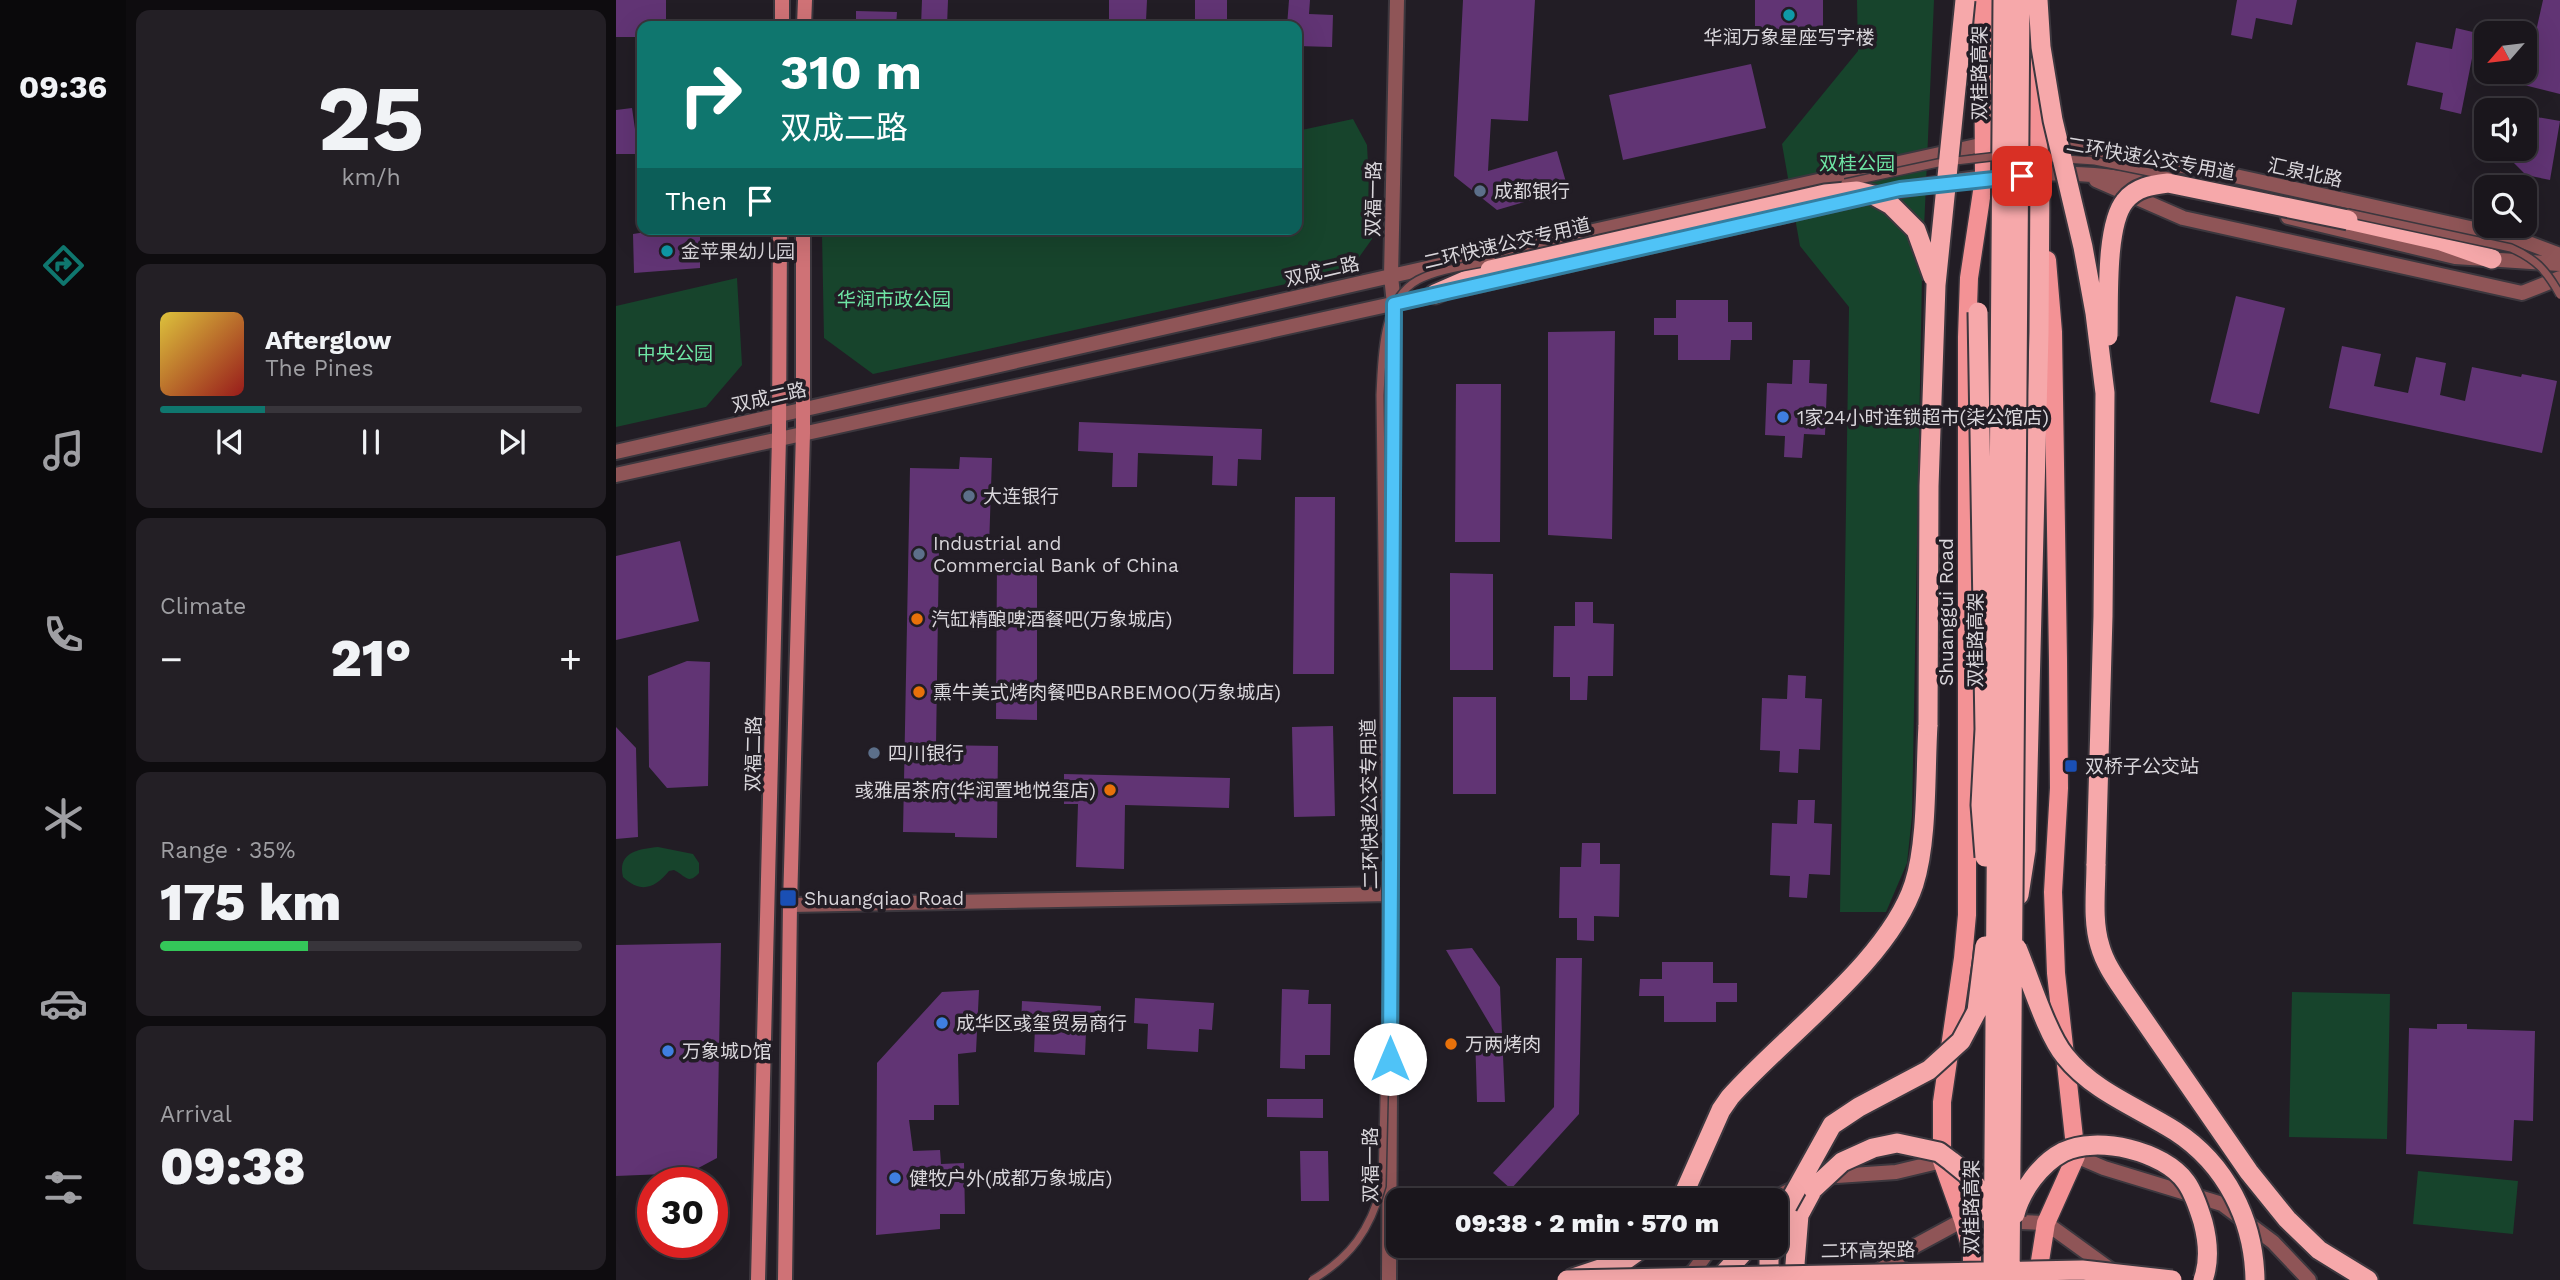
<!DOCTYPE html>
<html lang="en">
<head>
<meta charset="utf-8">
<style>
	:root { --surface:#1a161c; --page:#231f25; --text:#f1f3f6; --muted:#9f9fa3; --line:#38353b; --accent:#0f766e }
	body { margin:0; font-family:"Work Sans","Noto Sans SC",sans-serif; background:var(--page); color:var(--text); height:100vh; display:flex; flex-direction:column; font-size:26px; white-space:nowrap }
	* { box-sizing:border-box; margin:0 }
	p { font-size:23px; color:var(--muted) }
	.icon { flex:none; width:38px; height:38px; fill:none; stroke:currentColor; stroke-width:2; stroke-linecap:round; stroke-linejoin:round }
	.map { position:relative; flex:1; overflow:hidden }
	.panel { display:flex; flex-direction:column; gap:10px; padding:10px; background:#0e0c0f; width:490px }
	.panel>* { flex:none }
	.banner { position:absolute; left:21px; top:21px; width:665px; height:214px; border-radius:14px; box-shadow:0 7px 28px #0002,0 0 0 2px var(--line); background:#0f766e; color:#fff; overflow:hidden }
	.needle { width:46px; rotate:242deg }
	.fabs { position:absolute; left:1858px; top:21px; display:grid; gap:14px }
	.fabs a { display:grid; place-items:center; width:63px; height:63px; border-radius:14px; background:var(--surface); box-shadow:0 7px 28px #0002,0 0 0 2px var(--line); font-size:35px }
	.speed { position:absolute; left:21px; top:1167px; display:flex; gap:14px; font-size:35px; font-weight:700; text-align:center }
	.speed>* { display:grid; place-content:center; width:91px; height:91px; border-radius:50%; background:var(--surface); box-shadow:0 7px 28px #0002,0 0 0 2px var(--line); line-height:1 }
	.speed .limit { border:10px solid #d22; background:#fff; color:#111 }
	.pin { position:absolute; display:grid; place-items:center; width:60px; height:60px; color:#fff; margin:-30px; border-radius:14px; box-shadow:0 4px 10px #0006 }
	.me { position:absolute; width:77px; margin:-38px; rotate:0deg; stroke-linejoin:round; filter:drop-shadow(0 0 5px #0008) }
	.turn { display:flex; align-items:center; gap:24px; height:147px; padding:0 28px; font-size:32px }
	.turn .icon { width:91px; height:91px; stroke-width:2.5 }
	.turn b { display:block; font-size:49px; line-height:60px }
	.then { display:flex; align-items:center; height:66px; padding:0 28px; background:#0003; gap:14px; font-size:26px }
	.big { font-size:52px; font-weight:800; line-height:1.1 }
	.panel .widget { flex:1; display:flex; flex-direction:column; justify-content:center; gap:10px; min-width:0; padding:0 24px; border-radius:14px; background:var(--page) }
	.panel .dial { align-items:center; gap:0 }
	.dial b { font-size:91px; line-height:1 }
	.song { display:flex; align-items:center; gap:21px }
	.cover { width:84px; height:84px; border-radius:10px; background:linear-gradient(135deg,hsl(50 70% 55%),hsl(0 70% 35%)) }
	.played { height:7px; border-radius:4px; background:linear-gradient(90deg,var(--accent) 25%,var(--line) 25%) }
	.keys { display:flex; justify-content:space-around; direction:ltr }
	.heat { display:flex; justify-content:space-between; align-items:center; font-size:38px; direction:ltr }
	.charge { height:10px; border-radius:5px; background:linear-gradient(90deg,#34c759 35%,var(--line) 0) }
	.trip { position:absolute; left:770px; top:1188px; width:402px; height:70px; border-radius:14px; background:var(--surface); box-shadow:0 7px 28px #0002,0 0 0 2px var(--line); font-weight:800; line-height:70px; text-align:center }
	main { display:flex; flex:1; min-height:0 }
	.tab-bar { display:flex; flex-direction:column; width:126px; justify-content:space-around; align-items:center; background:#0a090b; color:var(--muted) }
	.tab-bar .icon { width:49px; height:49px }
	.tab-bar .on { color:var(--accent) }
	.tab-bar b { font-size:32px; color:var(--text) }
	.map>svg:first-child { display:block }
	.green { fill:#17442c }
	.building { fill:#613474 }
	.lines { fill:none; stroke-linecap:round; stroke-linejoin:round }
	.minor-casing { stroke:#3c373e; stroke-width:18 }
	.tertiary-casing { stroke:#3c373e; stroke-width:18 }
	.secondary-casing { stroke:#3c373e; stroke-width:18 }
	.primary-casing { stroke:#3c373e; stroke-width:21 }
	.trunk-casing { stroke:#3c373e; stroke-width:23 }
	.minor { stroke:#8f5557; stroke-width:14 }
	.tertiary { stroke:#8f5557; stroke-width:14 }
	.secondary { stroke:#cf7276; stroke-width:14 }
	.primary { stroke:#f39295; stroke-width:18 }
	.trunk { stroke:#f6a8aa; stroke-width:19 }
	.service-bridge-casing { stroke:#3c373e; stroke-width:10; stroke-linecap:butt }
	.trunk-bridge-casing { stroke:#3c373e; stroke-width:23; stroke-linecap:butt }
	.service-bridge { stroke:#8f5557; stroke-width:7 }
	.trunk-bridge { stroke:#f6a8aa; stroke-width:19 }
	.route-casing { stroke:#337fa1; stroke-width:18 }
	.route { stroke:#4fc3f7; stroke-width:12 }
	.culture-dot { fill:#0f9aa8; stroke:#221d25; stroke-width:2.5 }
	.service-dot { fill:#5c6f8a; stroke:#221d25; stroke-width:2.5 }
	.shop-dot { fill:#3f7fe0; stroke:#221d25; stroke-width:2.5 }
	.food-dot { fill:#e8710a; stroke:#221d25; stroke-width:2.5 }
	.transit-dot { fill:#1a4fb4; stroke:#221d25; stroke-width:2.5 }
	.labels { text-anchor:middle; stroke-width:7; stroke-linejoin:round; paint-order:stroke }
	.poi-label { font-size:19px; fill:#d9d6db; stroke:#221d25; text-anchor:start }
	.street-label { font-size:19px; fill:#d9d6db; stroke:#221d25 }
	.park-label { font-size:19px; fill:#6ee5a4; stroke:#221d25 }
</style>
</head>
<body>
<main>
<nav class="tab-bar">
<b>09:36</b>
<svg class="icon on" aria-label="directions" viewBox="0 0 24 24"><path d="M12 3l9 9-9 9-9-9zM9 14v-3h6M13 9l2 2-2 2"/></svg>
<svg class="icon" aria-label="music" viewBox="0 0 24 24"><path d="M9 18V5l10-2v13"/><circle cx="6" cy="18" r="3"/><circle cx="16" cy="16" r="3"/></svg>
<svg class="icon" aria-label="phone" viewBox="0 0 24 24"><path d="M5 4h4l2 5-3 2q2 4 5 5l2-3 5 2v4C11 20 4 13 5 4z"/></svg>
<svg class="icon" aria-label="climate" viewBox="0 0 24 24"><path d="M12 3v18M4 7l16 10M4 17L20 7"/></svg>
<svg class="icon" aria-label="car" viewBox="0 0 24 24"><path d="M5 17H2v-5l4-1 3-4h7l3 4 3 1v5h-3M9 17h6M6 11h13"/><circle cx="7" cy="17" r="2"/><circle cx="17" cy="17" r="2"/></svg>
<svg class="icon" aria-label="filters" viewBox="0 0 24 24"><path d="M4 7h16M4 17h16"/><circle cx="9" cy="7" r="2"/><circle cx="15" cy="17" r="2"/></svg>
</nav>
<section class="panel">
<div class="widget dial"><b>25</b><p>km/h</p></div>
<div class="widget">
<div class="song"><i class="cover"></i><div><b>Afterglow</b><p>The Pines</p></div></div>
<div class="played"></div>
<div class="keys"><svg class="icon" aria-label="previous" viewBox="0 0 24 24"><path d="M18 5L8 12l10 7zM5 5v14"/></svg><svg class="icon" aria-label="pause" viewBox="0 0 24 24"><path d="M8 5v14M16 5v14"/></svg><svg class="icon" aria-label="next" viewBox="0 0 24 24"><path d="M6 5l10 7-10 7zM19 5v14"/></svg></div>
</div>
<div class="widget"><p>Climate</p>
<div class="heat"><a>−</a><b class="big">21°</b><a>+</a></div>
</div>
<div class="widget"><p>Range · 35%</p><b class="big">175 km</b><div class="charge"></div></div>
<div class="widget"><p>Arrival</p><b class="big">09:38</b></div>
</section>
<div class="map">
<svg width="1944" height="1280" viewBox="0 0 1944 1280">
	<rect width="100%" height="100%" fill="#221d25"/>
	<!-- green -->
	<path class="green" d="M1241,0h77l-12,275 -10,541 -5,47 -21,49h-46l9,-605 -49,-61 -18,-102 76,-93z
		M737,119l14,26 5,94 -22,31 -477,104 -49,-36 -2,-104 19,-5h456v-98z
		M121,278l5,87 -36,42 -90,20v-121z
		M42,847l35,7 6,9v10c-11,12 -13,3 -25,-3l-5,1c-14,17 -28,23 -46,6 -6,-25 16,-28 35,-30z
		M1676,992l98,2 -3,145 -98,-2z
		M1802,1171l100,10 -5,53 -100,-10z"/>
	<!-- building -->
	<path class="building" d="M0,0h50v26h-24v11h-26z
		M306,0h26l-1,26h-26z
		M493,0h38l-1,21 -37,-1z
		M579,0h32v20l-32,-1z
		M673,0h21l-1,14 24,1 -1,32 -35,-1v-20h-10z
		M847,0h72l-7,121 -37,-2 -3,52 69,-20 11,38 -71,21 -43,-34z
		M1139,0h68v32l-68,-1z
		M1621,0h60l-5,25 -36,-7 -4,21 -21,-4z
		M1927,0h17v94l-36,-9z
		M240,11l41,1 -1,14h-40z
		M1840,28l21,5 -16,81 -21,-5 3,-16 -36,-8 9,-43 36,7z
		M1135,64l15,64 -143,32 -14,-65z
		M16,108l3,21h7v25h-26v-44z
		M1909,115l35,6 -10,59 -24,-5 -15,-15 2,-11h12z
		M49,229h35v39l-66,5 -1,-39z
		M1620,296l49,12 -26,106 -49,-12z
		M1060,300h52v22h24v18h-21l-1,20h-52v-25h-24v-17h22z
		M999,331l-3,208 -64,-4v-203z
		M1726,346l39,8 -7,32 34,7 8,-36 30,6 -6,32 25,6 7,-34 49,10 1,-3 35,7 -15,72 -213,-45z
		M1177,360h17l-1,23 18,1 -2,51 -21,-1 -2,24 -18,-1 1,-21 -20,-1 2,-52 25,1z
		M840,384h45l-1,158h-45z
		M463,422l183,7 -1,31 -23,-1 -1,27 -25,-1 1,-29 -75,-3 -1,34h-25l1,-34 -35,-2z
		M344,457l32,1 -3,89 -50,-1 -3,199 62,1 -1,92 -42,-1v-4l-52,-1 7,-364 49,1z
		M679,497h40l-1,177h-41z
		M64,541l19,80 -83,19v-84z
		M381,559h40v161l-41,-1z
		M834,573l43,1v96h-43z
		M959,602h18v21l21,1 -1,52h-25l-1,24h-17v-23h-17l1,-51h21z
		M71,661l23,1 -2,124 -41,2 -18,-21 -1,-91z
		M1172,675l18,1 -1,22 17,1 -2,51 -21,-1 -1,24 -19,-1 1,-21 -20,-1 2,-52 25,1z
		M837,697h43v97h-43z
		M717,726l2,90 -41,1 -2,-90z
		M0,727l20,21 2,89 -22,2z
		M448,774l166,4 -1,30 -104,-3 -1,64 -48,-2 2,-63h-14z
		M1182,800h17l-1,23 18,1 -2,51 -21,-1 -2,24 -18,-1 1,-21 -20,-1 2,-52 25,1z
		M966,843h18v21h20l-1,53 -25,-1v25l-17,-1v-22h-18l1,-51h21z
		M105,943l-4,215 -28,15 -73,3v-231z
		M856,948l28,39 5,115h-28l-2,-69h20l-49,-83z
		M940,958h26l-3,156 -68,75 -18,-16 61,-66z
		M1046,962h51v21h24v19h-21v20h-52v-26h-25l1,-17h22z
		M666,989l27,1 -1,14h23l-1,51h-25v14l-25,-1z
		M363,990l-3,62 -18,2 1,51h-25v15h-25l4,31 27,-1 1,14 23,-1 1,51h-25v15l-64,6 1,-172 65,-71z
		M519,998l79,5 -2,27 -13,-1 -1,23 -51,-3 1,-25 -14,-1z
		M406,1001l79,5 -1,27 -14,-1 -1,23 -51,-3 1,-25 -14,-1z
		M1821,1024h30v5l68,2 -2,90 -19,-1 -2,41 -106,-7 3,-126 28,1z
		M651,1099h56v19l-56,-1z
		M684,1151h28l1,50h-28z"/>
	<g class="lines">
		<!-- minor casing -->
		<g class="minor-casing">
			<path id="minor" d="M1412,141l10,-1 179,32 298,66 45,17
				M1480,180l87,38 339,75 38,-15
				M1672,217l167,40 105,7
				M849,288c97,-22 193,-44 290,-66 123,-28 273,-68 398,-38
				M0,452l775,-176 603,-134
				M0,475l826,-182
				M174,905l601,-11
				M773,1280l5,-976 -3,-28 6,-276"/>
		</g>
		<!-- tertiary casing -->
		<g class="tertiary-casing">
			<path id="tertiary" d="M1460,1156l28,12 118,36 51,38 36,38
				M1206,1177l74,-5 46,-11
				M1154,1200l27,-13
				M1257,1275l40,-28 50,-27 83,3 69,50
				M1067,1278l10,-6 19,-26"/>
		</g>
		<!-- secondary casing -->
		<g class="secondary-casing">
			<path id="secondary" d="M166,26v-26
				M188,26l1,-26
				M142,1280l21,-842 1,-209
				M169,1280l5,-375 13,-472v-204"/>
		</g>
		<!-- primary casing -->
		<g class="primary-casing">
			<path id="primary" d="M1422,64v76l3,46
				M1356,1280v-27l-9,-33 -21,-59v-59l21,-144 4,-43v-578l2,-59 15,-100 -1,-178
				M1421,1280l9,-57 30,-67 -20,-183 -3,-81 6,-104 -1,-128 -5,-328 -6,-72"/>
		</g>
		<!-- trunk casing -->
		<g class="trunk-casing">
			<path id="trunk" d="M1732,220l93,21 51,18
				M819,294l55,-24
				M1480,864c0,26 -4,57 4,82 5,18 16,33 26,48l123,178 38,47 32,31 49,30
				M1403,895l7,-45 13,-518 1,-157
				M1065,1200l40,-90 9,-13c54,-61 159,-136 184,-213 14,-44 11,-112 14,-159
				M1160,1238l11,-32
				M957,1278l51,-17 21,-15
				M1102,1280l31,-34
				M1153,1280v-21l4,-13
				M1183,1280l-4,-16 4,-49 14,-26"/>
		</g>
		<!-- minor -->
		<use href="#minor" class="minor"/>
		<!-- tertiary -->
		<use href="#tertiary" class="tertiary"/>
		<!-- secondary -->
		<use href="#secondary" class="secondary"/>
		<!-- primary -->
		<use href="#primary" class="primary"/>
		<!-- trunk -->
		<use href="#trunk" class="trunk"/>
		<!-- service-bridge casing -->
		<g class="service-bridge-casing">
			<path id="service-bridge" d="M1405,156l74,5 74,15
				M1229,183l93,-20 61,-7
				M1732,213l163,35c25,11 36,23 49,47
				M696,1280c39,-23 58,-50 70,-94l5,-215 -7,-576c2,-36 1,-95 38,-115 21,-11 50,-14 74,-19"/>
		</g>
		<!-- trunk-bridge casing -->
		<g class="trunk-bridge-casing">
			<path id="trunk-bridge" d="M1422,0l3,47 12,73 30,127 12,66 10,80 -2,223 -7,248
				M874,270l335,-76 32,-3 16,4 18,10 25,25 17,47
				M1362,312l7,417 -4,76 4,52
				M1492,336c1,-33 -3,-111 17,-135 11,-14 27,-16 43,-18l180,37
				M1312,725l1,-239 7,-201 29,-285
				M1401,948c12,28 30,87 48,108 29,36 72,51 110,75 51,33 79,89 80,149
				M1197,1189l29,-27 31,-14 24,-5 42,9 12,9 21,17 17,35
				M1171,1206l45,-81 27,-18 70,-37 32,-29 16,-30 8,-65
				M1399,1214c6,-23 25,-50 48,-62 34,-17 101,-1 123,30 8,11 13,27 17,40 5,19 7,39 0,58
				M951,1280l515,-10 90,10
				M1377,1280l10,-1280
				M1394,1280l10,-1280"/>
		</g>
		<!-- service-bridge -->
		<use href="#service-bridge" class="service-bridge"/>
		<!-- trunk-bridge -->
		<use href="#trunk-bridge" class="trunk-bridge"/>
	</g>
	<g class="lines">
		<!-- route casing -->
		<g class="route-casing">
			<path id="route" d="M774,1059l4,-755 506,-115 122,-13"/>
		</g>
		<!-- route -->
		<use href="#route" class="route"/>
	</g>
	<!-- markers -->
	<g class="culture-dot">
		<circle cx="1173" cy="15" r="7"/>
		<circle cx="51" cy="251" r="7"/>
	</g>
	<g class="service-dot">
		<circle cx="864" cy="191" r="7"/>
		<circle cx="353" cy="496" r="7"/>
		<circle cx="303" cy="554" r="7"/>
		<circle cx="258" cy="753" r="7"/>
	</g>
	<g class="shop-dot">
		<circle cx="1167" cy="417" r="7"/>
		<circle cx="326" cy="1023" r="7"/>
		<circle cx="52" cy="1051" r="7"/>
		<circle cx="279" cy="1178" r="7"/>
	</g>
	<g class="food-dot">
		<circle cx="301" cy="619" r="7"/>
		<circle cx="303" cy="692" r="7"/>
		<circle cx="494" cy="790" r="7"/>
		<circle cx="835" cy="1044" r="7"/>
	</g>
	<g class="transit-dot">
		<rect x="1448" y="759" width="14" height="14" rx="3.5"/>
		<rect x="163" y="889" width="18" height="18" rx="3.5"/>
	</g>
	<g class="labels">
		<!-- poi labels -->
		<g class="poi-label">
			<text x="1173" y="44" text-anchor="middle">华润万象星座写字楼</text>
			<text x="878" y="198">成都银行</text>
			<text x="65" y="258">金苹果幼儿园</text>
			<text x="1181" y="424">1家24小时连锁超市(柒公馆店)</text>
			<text x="367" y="503">大连银行</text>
			<text x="317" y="550">Industrial and<tspan x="317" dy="22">Commercial Bank of China</tspan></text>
			<text x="315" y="626">汽缸精酿啤酒餐吧(万象城店)</text>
			<text x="317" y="699">熏牛美式烤肉餐吧BARBEMOO(万象城店)</text>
			<text x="272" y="760">四川银行</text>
			<text x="1469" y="773">双桥子公交站</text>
			<text x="480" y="797" text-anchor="end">彧雅居茶府(华润置地悦玺店)</text>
			<text x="188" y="905">Shuangqiao Road</text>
			<text x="340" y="1030">成华区彧玺贸易商行</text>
			<text x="849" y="1051">万两烤肉</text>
			<text x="66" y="1058">万象城D馆</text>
			<text x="293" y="1185">健牧户外(成都万象城店)</text>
		</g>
		<!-- street labels -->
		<g class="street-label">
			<text transform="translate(1363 73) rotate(-90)" y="7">双桂路高架</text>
			<text transform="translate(1535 158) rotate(10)" y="7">二环快速公交专用道</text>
			<text transform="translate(1689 172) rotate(12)" y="7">汇泉北路</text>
			<text transform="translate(757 199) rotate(-89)" y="7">双福一路</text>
			<text transform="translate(891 243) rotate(-13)" y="7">二环快速公交专用道</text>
			<text transform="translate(706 271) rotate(-13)" y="7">双成二路</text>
			<text transform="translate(153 397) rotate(-13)" y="7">双成二路</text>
			<text transform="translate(1330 612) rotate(-90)" y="7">Shuanggui Road</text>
			<text transform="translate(1359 640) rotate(-90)" y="7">双桂路高架</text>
			<text transform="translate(137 754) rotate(-89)" y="7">双福二路</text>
			<text transform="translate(753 804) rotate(-91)" y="7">二环快速公交专用道</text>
			<text transform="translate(754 1165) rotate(-90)" y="7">双福一路</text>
			<text transform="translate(1355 1207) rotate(-90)" y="7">双桂路高架</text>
			<text transform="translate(1252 1250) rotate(-1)" y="7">二环高架路</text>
		</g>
		<!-- park labels -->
		<g class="park-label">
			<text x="1241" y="170">双桂公园</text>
			<text x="278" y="306">华润市政公园</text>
			<text x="59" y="360">中央公园</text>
		</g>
	</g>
</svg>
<div class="fabs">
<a><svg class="needle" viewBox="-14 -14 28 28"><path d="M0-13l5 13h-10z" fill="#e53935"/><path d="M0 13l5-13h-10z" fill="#9f9fa3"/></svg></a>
<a><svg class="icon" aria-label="sound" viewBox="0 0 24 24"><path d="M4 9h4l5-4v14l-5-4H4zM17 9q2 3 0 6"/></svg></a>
<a><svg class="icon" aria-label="search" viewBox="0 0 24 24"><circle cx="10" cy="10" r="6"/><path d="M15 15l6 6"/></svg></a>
</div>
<div class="speed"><div class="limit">30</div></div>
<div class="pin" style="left:1406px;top:176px;background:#d93025"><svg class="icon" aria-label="arrive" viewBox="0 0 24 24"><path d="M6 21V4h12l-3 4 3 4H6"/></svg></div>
<svg class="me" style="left:774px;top:1059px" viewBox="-20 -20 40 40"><circle r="19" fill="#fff"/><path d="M0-13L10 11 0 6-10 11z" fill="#4fc3f7"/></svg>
<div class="trip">09:38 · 2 min · 570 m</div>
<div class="banner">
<div class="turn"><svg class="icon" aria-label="right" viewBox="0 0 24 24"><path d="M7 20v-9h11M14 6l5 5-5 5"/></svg><div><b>310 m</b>双成二路</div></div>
<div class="then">Then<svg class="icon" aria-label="arrive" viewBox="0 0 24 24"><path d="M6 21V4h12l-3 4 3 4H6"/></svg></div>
</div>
</div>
</main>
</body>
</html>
